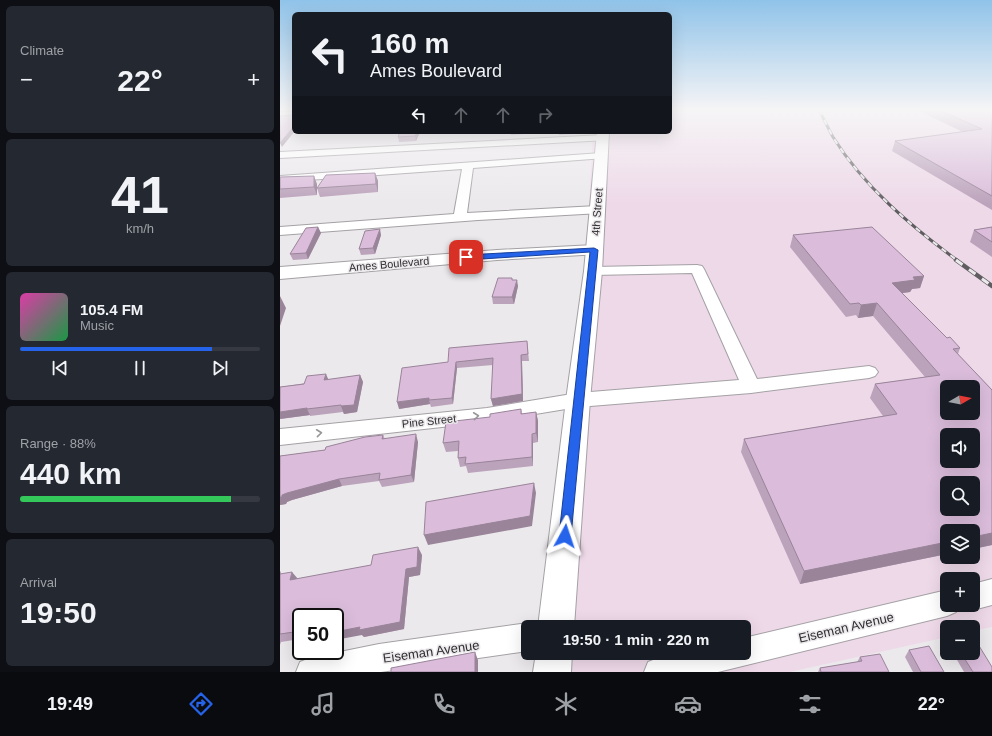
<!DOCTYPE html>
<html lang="en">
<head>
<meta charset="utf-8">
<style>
	:root { --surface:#171b24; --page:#242831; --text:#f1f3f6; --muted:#9ea1a6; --line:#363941; --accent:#2563eb }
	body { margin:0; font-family:Arial,sans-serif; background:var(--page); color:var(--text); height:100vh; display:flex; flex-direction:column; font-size:15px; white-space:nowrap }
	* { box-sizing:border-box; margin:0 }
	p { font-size:13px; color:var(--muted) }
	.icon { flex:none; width:22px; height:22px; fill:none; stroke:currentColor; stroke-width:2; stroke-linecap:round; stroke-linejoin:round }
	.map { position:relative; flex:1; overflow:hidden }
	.details { display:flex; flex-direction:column; gap:6px; padding:6px; background:#0d0f14; width:280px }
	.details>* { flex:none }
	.top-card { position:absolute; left:12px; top:12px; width:380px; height:122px; border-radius:6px; box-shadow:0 4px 16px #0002; background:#171b24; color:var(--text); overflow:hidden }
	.needle { width:26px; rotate:80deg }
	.tools { position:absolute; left:660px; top:380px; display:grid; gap:8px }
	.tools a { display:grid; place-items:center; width:40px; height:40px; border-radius:6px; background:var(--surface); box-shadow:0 4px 16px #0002; font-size:20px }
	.speed { position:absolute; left:12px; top:608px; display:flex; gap:8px; font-size:20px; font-weight:700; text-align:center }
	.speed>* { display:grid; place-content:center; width:52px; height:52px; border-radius:50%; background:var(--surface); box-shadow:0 4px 16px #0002; line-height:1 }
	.speed .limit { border:2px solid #111; border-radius:6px; background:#fff; color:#111 }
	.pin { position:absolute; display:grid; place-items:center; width:34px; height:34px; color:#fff; margin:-17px; border-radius:8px; box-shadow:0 2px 6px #0006 }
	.me { position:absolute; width:44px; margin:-22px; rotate:5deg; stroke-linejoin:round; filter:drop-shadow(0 0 3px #0008) }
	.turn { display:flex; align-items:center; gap:14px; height:84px; padding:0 12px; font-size:18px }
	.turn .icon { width:52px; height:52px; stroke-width:2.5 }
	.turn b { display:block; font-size:28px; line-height:34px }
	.lanes { display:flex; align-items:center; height:38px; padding:0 12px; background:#0003; justify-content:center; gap:20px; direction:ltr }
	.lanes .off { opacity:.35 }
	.big { font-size:30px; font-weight:600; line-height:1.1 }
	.details .card { flex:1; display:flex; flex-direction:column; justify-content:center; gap:6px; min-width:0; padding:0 14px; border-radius:6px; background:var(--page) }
	.details .dial { align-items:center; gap:0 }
	.dial b { font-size:52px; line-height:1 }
	.song { display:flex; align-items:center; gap:12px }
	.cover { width:48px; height:48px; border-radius:6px; background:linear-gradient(135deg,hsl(320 70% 55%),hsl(140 70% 35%)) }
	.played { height:4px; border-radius:2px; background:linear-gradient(90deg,var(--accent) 80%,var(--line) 80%) }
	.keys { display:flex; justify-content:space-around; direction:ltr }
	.heat { display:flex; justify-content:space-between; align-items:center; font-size:22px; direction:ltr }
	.charge { height:6px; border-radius:3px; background:linear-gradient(90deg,#34c759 88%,var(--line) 0) }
	.trip { position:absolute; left:241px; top:620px; width:230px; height:40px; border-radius:6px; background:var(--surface); box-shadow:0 4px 16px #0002; font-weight:600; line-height:40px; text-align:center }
	.menu { display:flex; height:64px; justify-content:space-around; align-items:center; background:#090b0e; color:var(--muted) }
	.menu .icon { width:28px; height:28px }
	.menu .active { color:var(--accent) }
	.menu b { font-size:18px; color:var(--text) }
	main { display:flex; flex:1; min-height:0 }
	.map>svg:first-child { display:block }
	.industrial { fill:#eed9e9; fill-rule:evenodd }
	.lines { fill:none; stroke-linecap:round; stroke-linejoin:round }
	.minor-casing { stroke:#a4a1a4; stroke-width:2 }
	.tertiary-casing { stroke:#a4a1a4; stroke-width:2 }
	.secondary-casing { stroke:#a4a1a4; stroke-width:2 }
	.minor { fill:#fff; fill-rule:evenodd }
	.tertiary { fill:#fff; fill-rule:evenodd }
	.secondary { fill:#fff; fill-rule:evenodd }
	.rail-far1-casing { stroke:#5f5d5f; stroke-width:3 }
	.rail-casing { stroke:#5f5d5f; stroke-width:4.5 }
	.rail-far1 { stroke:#ece9ec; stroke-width:2; stroke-dasharray:5.5; stroke-linecap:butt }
	.rail { stroke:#ece9ec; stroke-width:3; stroke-dasharray:8; stroke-linecap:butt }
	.wall { fill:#bca3bc }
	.shaded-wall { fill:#998499 }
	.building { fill:#dbbddb; stroke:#998499; fill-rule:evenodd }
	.oneway { stroke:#989798 }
	.route { fill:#2563eb; stroke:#184099 }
	.labels { text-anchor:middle; stroke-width:3; stroke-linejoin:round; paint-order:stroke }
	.street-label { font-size:11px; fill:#312f31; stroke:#ece9ec }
	.near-street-label { font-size:13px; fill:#312f31; stroke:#ece9ec }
</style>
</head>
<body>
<main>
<section class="details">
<div class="card"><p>Climate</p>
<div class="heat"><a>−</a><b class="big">22°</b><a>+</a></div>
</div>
<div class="card dial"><b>41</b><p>km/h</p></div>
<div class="card">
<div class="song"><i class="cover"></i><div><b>105.4 FM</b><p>Music</p></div></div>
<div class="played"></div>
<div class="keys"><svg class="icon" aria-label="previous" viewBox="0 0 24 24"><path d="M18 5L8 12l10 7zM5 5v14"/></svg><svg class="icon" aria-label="pause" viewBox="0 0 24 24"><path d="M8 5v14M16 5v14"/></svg><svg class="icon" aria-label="next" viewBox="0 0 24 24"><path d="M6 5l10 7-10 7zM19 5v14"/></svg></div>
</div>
<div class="card"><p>Range · 88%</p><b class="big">440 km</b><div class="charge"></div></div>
<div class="card"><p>Arrival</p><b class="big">19:50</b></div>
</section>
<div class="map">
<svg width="712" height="672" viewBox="0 0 712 672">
	<rect width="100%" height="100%" fill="#ece9ec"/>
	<!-- industrial -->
	<path class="industrial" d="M390,110h322v517l-19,4v-4h-26v10l-157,35h-250l2,-19h202v-26h-199l41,-362 7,-133h77zM667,387h26v26h-26zM667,435h26v26h-26zM667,483h26v26h-26zM667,531h26v26h-26zM667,579h26v26h-26z"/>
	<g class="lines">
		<!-- minor casing -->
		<g class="minor-casing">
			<path id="minor" d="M0,112h14v6h-14z
				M323,135l5,3 -1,2 -327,18v-6z
				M321,153l5,3 -1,2 -132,10 -6,45 130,-7 4,1 2,3 -2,3 -123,7 -198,15v-8l174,-13 8,-45 -182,13v-6z
				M417,265l5,1 2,3 53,110 112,-13 6,2 3,4 -3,4 -6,2 -118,15 -173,14 -91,15 -207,23v-16l207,-21 91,-15 161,-13 -47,-107 -99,2 -5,-1 -2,-3 2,-3 5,-1z
				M712,579v26l-19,5 -9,-4 9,-1v-21z
				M667,590v15h12l-3,7 -9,4 -229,56h-74l4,-10c30,-13 64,-9 96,-9v-15z
				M248,623l9,4h-9v24l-147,21h-85l4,-10 10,-4 69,-14z"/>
		</g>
		<!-- tertiary casing -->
		<g class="tertiary-casing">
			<path id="tertiary" d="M314,245l6,1 3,4 -3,4 -103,6 -217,19v-12l217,-17z"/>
		</g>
		<!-- secondary casing -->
		<g class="secondary-casing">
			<path id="secondary" d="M317,132h12l-7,139 -12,129 -16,227h-36l28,-227 18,-129z
				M256,653h36l-1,19h-38z"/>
		</g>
		<!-- minor -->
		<use href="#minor" class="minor"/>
		<!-- tertiary -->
		<use href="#tertiary" class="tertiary"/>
		<!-- secondary -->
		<use href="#secondary" class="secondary"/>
		<!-- rail-far1 casing -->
		<g class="rail-far1-casing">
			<path id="rail-far1" d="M539,110c5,9 9,18 14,27 31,50 78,89 125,124"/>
		</g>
		<!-- rail casing -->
		<g class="rail-casing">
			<path id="rail" d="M676,260l36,26"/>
		</g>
		<!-- rail-far1 -->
		<use href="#rail-far1" class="rail-far1"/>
		<!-- rail -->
		<use href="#rail" class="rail"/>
	</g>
	<!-- wall -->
	<path class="wall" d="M637,110h75v100l-100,-59 3,-10 68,-9z
		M120,132h20l-4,9 -17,1 -1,-5z
		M230,132h15v2l-14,1z
		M278,132h26v1l-25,2z
		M95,173l3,8v11l-58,5 -3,-9z
		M0,177l37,7v11l-37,3z
		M38,227l3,6 -13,26 -15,1 -3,-6z
		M712,227v30l-22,-15 4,-12z
		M101,235l-6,19 -14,1 -2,-6z
		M513,235l131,41 -4,12 -8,1 -2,3 -8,1 45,45 13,10 -2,6 34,36v155l-19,4v-18h-26v23l-147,30 -59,-132 3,-13 139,-23 -13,-18 5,-14 50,-7 -52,-61 -15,2 -2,-3 -10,2 -56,-70z
		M233,280l5,6 -4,18h-21l-1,-7z
		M247,341l2,20h-7l1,40 -30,5 -2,-7 2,-34 -36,3 -4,36 -22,3 -1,-3 -31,5 49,-47z
		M80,375l3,7 -6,30 -13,2 -1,-2 -33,4v-1l-30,4v-32z
		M241,409l1,5 14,-2 2,9v21l-5,1v23l-65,7 -2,-7 -6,1 -2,-9v-7l-12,1 -3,-9 47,-26z
		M103,435l2,4 33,3 -4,40 -32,5 -3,-6 -37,5 -50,14 -5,2 -1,2 -6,1v-49l45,-6z
		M142,555l-2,20 -11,2 -5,52 -40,8 -2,-2 -61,-18v24l-1,-2 -19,3 -1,3v-74l1,1v2l17,5 73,-14z
		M629,650l35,22h-31l-8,-15z
		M673,653h20l19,19h-28z
		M580,657l29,15h-71l2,-4 37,-6z"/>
	<!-- shaded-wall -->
	<path class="shaded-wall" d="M14,126v6l-12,15 -2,-4z
		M137,132h3l-4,9 -1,-5z
		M95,173l3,8v11l-2,-8z
		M34,176l3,8v11l-3,-8z
		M38,227l3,6 -13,26 -2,-6z
		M100,229l1,6 -6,19 -2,-6z
		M644,276l-4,12 -8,1 -2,3 -22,3 4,-12 21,-6z
		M237,280l1,6 -4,18 -2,-7z
		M0,296l6,12 -6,18z
		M597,303l-4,13 -15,2 3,-13z
		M241,355l1,6 1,40 -30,5 -2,-7z
		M176,362l1,6 -4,36 -1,-6z
		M46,374l3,7 -5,-1z
		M80,375l3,7 -6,30 -13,2 -3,-8z
		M149,398v2l1,4 -31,5 -2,-7z
		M27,408v1l3,6 -30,4v-7z
		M256,412l2,9v21l-2,-9z
		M136,434l2,8 -4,40 -3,-7z
		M252,434l1,9v23l-1,-9z
		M59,479l3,7 -50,14 -5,2 -1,2 -6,1v-8l2,-2 5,-2z
		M254,483l2,10 -4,33 -104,19 -4,-10z
		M712,533v12l-19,4v-12z
		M667,542v12l-147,30 4,-13z
		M138,547l4,8 -2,20 -11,2 -5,52 -40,8 -2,-2 -27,5v-8l71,-63z
		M12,572l6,7 -8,1z
		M195,652l3,8v12h-3z"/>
	<!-- building -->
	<path class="building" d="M659,110h53v86l-97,-55 87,-12z
		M14,115v11l-14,17v-27z
		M120,132h17l-2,4 -17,1z
		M95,173l1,11 -59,4 9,-13z
		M34,176v11l-34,2v-12z
		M38,227l-12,26 -16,1 16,-26z
		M592,227l52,49 -11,1 2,3 -23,3 55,55 3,-1 10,11 -7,1 39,41v143l-19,4v-6h-26v11l-143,29 -60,-132 153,-25 -22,-30 65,-9 -63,-72 -16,2 -2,-2 -9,1 -57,-69zM667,387h26v26h-26zM667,435h26v26h-26zM667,483h26v26h-26z
		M712,227v15l-18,-12z
		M100,229l-7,19 -14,1 6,-18z
		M218,278h14v2h5l-5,17h-20z
		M247,341l1,13 -7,1 1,39 -31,5 2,-41 -37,4 -4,36 -23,2v-2l-32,4 5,-34 46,-6 1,-14z
		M46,374l-2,6 36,-5 -6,30 -13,1v-1l-34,4v-1l-27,4v-25l24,-3 3,-8z
		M241,409v5l15,-2v21l-4,1v23l-67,7 1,-7 -8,1 1,-17 -16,2 3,-21 44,-5v-3z
		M136,434l-5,41 -32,5 1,-7 -41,6 -52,14 -5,2v2h-2v-41l45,-6 1,-3 39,-10 18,-2 -1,4z
		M254,483l-4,33 -106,19 2,-33z
		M138,547l-1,20 -11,2 -6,53 -41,8 1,-3 -25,5v-15h-34v14l-21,3v-60l12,-2 -2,8 81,-15 2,-10z
		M693,636l19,31v5h-19l-12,-19h12z
		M649,646l15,26h-23l-12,-22z
		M195,652v20h-84v-4z
		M600,654l9,18h-68l-1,-4 42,-7 -2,-4z"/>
	<!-- one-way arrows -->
	<defs><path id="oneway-chevron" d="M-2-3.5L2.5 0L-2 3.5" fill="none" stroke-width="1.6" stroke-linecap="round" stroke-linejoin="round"/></defs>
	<g class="oneway">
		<use href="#oneway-chevron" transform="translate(196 416) rotate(-6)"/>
		<use href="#oneway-chevron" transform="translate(39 433) rotate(-6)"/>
	</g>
	<!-- sky -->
	<linearGradient id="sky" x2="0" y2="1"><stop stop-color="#90c3e9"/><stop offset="0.54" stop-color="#f6f5f6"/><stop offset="1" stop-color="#f6f5f6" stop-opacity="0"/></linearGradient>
	<rect width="712" height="204" fill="url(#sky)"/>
	<!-- route -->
	<path class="route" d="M314,248l4,2 -27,286 -1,4 -5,2 -5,-2 -1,-4 31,-284 -124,8 -3,-3 3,-2z"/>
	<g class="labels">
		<!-- street labels -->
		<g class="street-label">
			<text transform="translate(317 212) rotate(-86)" y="4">4th Street</text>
			<text transform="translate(109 264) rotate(-5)" y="4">Ames Boulevard</text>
			<text transform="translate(149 421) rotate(-6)" y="4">Pine Street</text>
		</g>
		<!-- near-street labels -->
		<g class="near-street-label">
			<text transform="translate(566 627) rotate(-13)" y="5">Eiseman Avenue</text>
			<text transform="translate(151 651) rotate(-8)" y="5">Eiseman Avenue</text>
		</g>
	</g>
</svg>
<div class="tools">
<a><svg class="needle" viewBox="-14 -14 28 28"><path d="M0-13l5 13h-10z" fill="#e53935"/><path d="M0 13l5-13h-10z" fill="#9ea1a6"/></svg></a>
<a><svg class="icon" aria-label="sound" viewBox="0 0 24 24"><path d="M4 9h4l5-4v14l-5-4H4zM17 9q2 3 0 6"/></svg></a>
<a><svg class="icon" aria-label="search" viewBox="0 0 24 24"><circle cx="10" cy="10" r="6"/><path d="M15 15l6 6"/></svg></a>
<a><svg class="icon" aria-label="layers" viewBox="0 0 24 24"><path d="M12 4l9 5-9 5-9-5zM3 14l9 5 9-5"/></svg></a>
<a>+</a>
<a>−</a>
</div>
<div class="speed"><div class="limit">50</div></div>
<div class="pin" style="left:186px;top:257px;background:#d93025"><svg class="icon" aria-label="arrive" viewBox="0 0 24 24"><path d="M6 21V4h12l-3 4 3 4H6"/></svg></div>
<svg class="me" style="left:285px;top:536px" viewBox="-20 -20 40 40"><path d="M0-17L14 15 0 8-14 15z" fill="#2563eb" stroke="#fff" stroke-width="4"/></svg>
<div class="trip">19:50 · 1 min · 220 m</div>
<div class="top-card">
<div class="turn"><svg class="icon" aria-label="left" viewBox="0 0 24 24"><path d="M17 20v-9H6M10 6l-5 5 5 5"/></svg><div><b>160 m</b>Ames Boulevard</div></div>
<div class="lanes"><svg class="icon" aria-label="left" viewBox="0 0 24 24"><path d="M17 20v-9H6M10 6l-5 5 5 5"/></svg><svg class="icon off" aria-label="ahead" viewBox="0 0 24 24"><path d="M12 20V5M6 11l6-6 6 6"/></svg><svg class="icon off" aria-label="ahead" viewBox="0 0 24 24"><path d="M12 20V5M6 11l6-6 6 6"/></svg><svg class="icon off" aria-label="right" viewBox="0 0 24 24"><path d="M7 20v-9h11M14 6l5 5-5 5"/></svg></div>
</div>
</div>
</main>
<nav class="menu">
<b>19:49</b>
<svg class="icon active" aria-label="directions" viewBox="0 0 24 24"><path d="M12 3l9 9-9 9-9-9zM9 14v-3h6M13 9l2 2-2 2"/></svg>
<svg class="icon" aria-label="music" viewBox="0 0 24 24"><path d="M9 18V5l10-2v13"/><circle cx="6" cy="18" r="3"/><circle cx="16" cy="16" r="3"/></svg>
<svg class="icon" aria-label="phone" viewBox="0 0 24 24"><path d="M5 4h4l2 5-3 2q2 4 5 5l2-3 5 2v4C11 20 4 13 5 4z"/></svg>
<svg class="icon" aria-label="climate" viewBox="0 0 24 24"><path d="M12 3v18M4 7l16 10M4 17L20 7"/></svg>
<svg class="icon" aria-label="car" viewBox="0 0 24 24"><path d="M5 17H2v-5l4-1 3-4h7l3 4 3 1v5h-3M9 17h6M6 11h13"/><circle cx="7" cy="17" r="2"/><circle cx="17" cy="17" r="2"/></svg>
<svg class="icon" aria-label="filters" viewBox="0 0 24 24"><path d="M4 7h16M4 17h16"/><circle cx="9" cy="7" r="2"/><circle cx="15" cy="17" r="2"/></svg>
<b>22°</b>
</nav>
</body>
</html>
